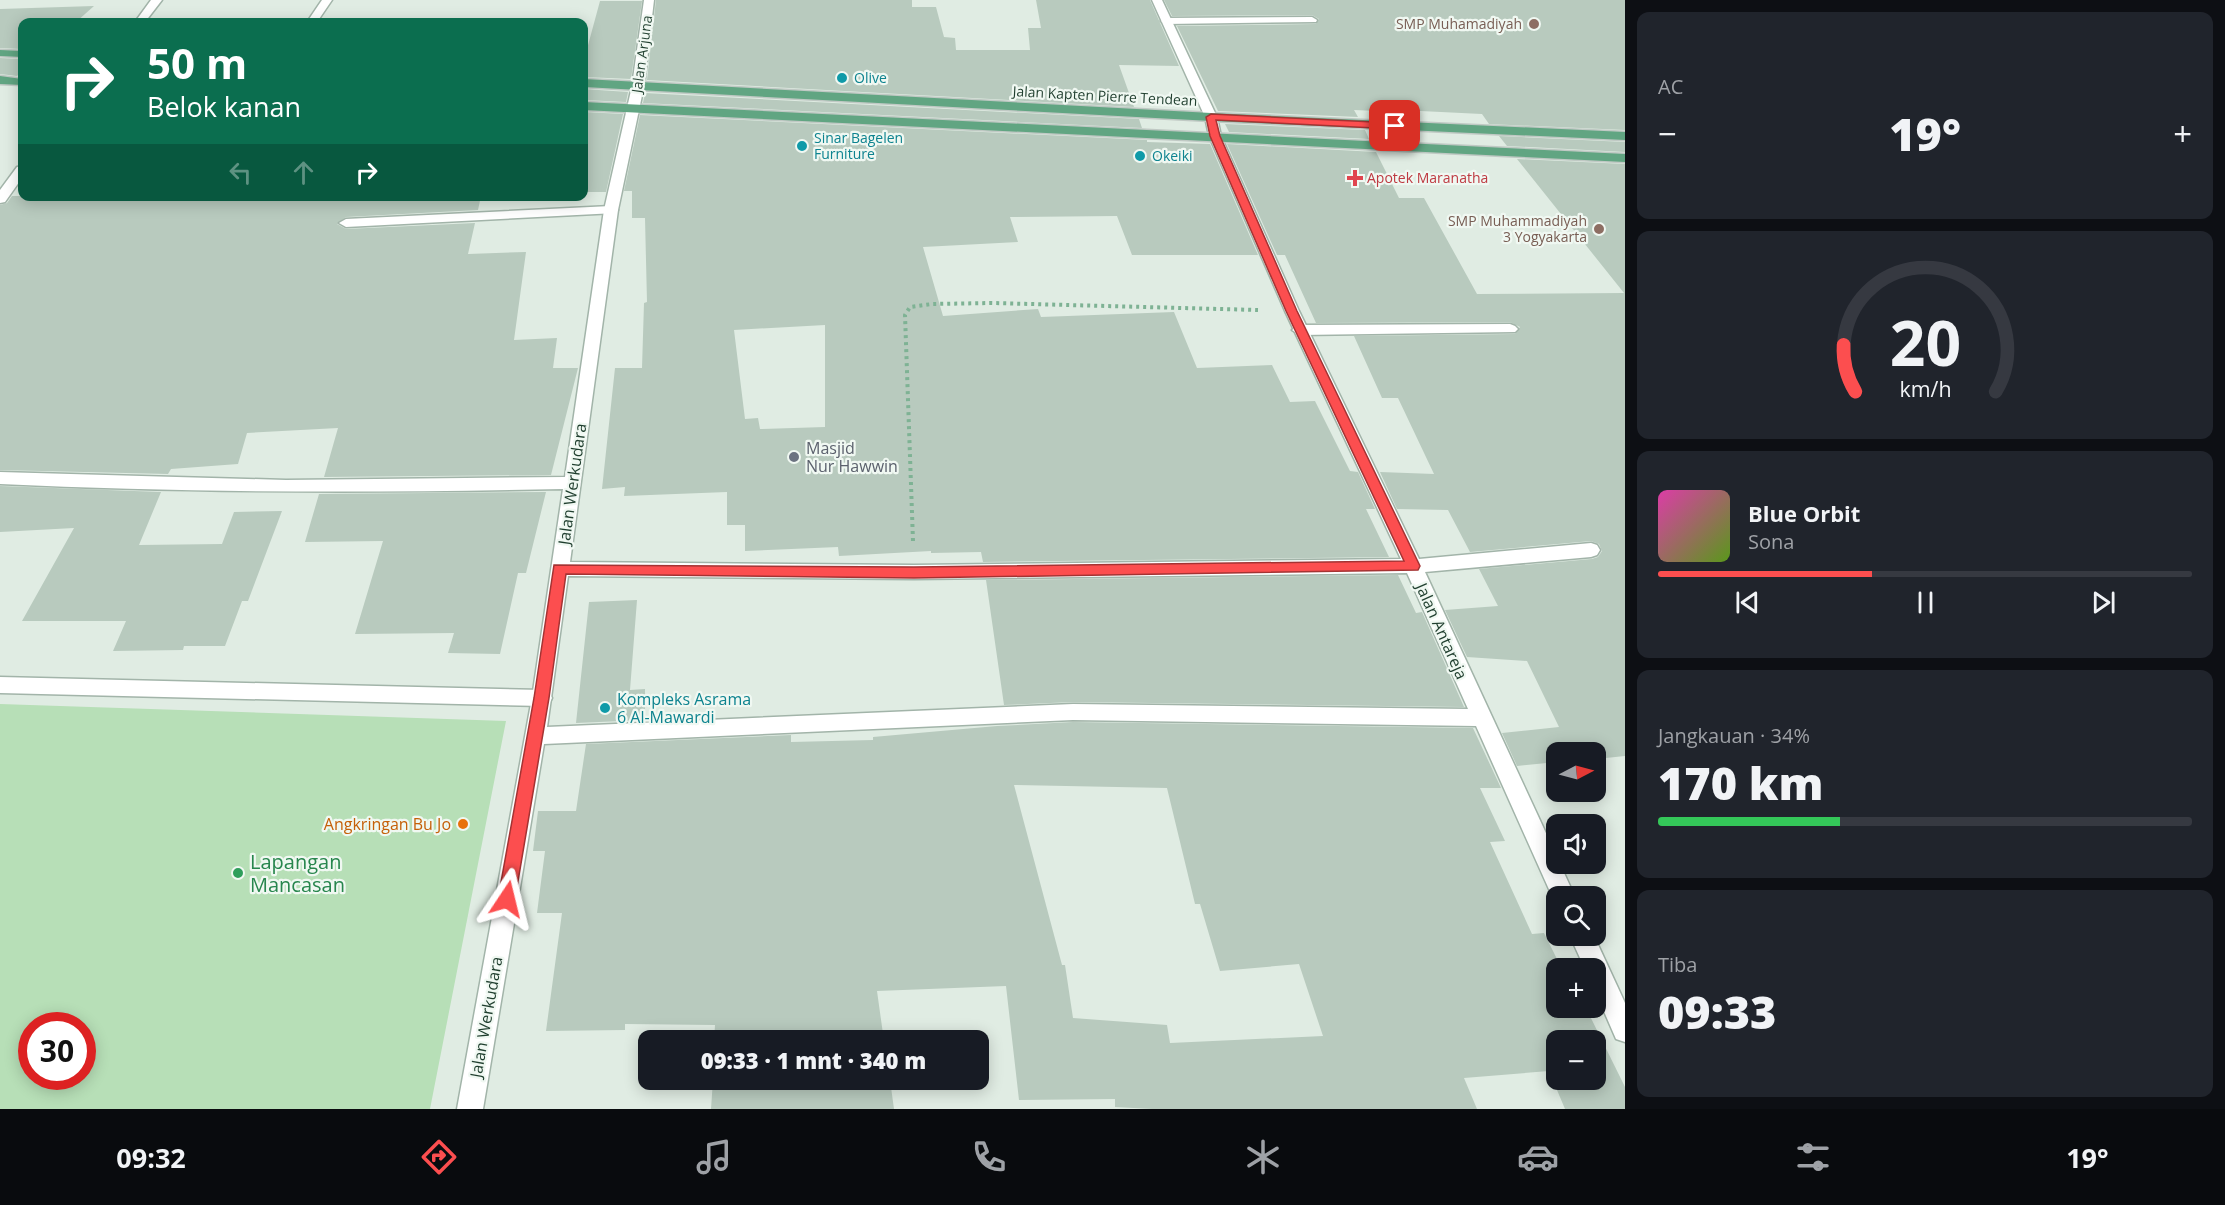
<!DOCTYPE html>
<html lang="id">
<head>
<meta charset="utf-8">
<style>
	:root { --surface:#171b24; --page:#20242c; --text:#f1f3f6; --muted:#9ea1a6; --line:#363941; --accent:#fc4e4f }
	body { margin:0; font-family:"Open Sans",sans-serif; background:var(--page); color:var(--text); height:100vh; display:flex; flex-direction:column; font-size:22px; white-space:nowrap }
	* { box-sizing:border-box; margin:0 }
	p { font-size:20px; color:var(--muted) }
	.icon { flex:none; width:33px; height:33px; fill:none; stroke:currentColor; stroke-width:2; stroke-linecap:round; stroke-linejoin:round }
	.map { position:relative; flex:1; overflow:hidden }
	.panel { display:flex; flex-direction:column; gap:12px; padding:12px; background:#0d0f14; width:600px }
	.panel>* { flex:none }
	.hud { position:absolute; left:18px; top:18px; width:570px; height:183px; border-radius:12px; box-shadow:0 3px 15px #0003; background:#0b6e4f; color:#fff; overflow:hidden }
	.needle { width:39px; rotate:84deg }
	.controls { position:absolute; left:1546px; top:742px; display:grid; gap:12px }
	.controls a { display:grid; place-items:center; width:60px; height:60px; border-radius:12px; background:var(--surface); box-shadow:0 3px 15px #0003; font-size:30px }
	.speed { position:absolute; left:18px; top:1012px; display:flex; gap:12px; font-size:30px; font-weight:700; text-align:center }
	.speed>* { display:grid; place-content:center; width:78px; height:78px; border-radius:50%; background:var(--surface); box-shadow:0 3px 15px #0003; line-height:1 }
	.speed .limit { border:9px solid #d22; background:#fff; color:#111 }
	.pin { position:absolute; display:grid; place-items:center; width:51px; height:51px; color:#fff; margin:-26px; border-radius:12px; box-shadow:0 3px 9px #0006 }
	.me { position:absolute; width:66px; margin:-33px; rotate:10deg; stroke-linejoin:round; filter:drop-shadow(0 0 4px #0008) }
	.turn { display:flex; align-items:center; gap:21px; height:126px; padding:0 30px; font-size:27px }
	.turn .icon { width:78px; height:78px; stroke-width:2.5 }
	.turn b { display:block; font-size:42px; line-height:51px }
	.lanes { display:flex; align-items:center; height:57px; padding:0 30px; background:#0003; justify-content:center; gap:30px; direction:ltr }
	.lanes .off { opacity:.35 }
	.big { font-size:45px; font-weight:800; line-height:1.1 }
	.panel .tile { flex:1; display:flex; flex-direction:column; justify-content:center; gap:9px; min-width:0; padding:0 21px; border-radius:12px; background:var(--page) }
	.panel .dial { align-items:center; gap:0 }
	.dial svg { height:156px; overflow:visible; fill:none; stroke:var(--line); stroke-width:7; stroke-linecap:round; text-anchor:middle }
	.dial text { fill:var(--text); stroke:none }
	.song { display:flex; align-items:center; gap:18px }
	.cover { width:72px; height:72px; border-radius:9px; background:linear-gradient(135deg,hsl(320 70% 55%),hsl(90 70% 35%)) }
	.played { height:6px; border-radius:3px; background:linear-gradient(90deg,var(--accent) 40%,var(--line) 40%) }
	.keys { display:flex; justify-content:space-around; direction:ltr }
	.heat { display:flex; justify-content:space-between; align-items:center; font-size:33px; direction:ltr }
	.charge { height:9px; border-radius:4px; background:linear-gradient(90deg,#34c759 34%,var(--line) 0) }
	.trip { position:absolute; left:638px; top:1030px; width:351px; height:60px; border-radius:12px; background:var(--surface); box-shadow:0 3px 15px #0003; font-weight:800; line-height:60px; text-align:center }
	.menu { display:flex; height:96px; justify-content:space-around; align-items:center; background:#090b0e; color:var(--muted) }
	.menu .icon { width:42px; height:42px }
	.menu .selected { color:var(--accent) }
	.menu b { font-size:27px; color:var(--text) }
	main { display:flex; flex:1; min-height:0 }
	.map>svg:first-child { display:block }
	.green { fill:#b7dfb7; fill-rule:evenodd }
	.building { fill:#b8cabe; fill-rule:evenodd }
	.lines { fill:none; stroke-linecap:round; stroke-linejoin:round }
	.service-casing { stroke:#a2b4a9; stroke-width:3 }
	.minor-casing { stroke:#a2b4a9; stroke-width:3 }
	.primary-casing { stroke:#c0c9c4; stroke-width:3 }
	.path { stroke:#7eb294; stroke-width:4; stroke-dasharray:3 4; stroke-linecap:butt }
	.service { fill:#fff; fill-rule:evenodd }
	.minor { fill:#fff; fill-rule:evenodd }
	.primary { fill:#61a582; fill-rule:evenodd }
	.route { fill:#fc4e4f; stroke:#a43333; stroke-width:1.5 }
	.education-dot { fill:#8d6e63; stroke:#f0f8f2; stroke-width:2 }
	.culture-dot { fill:#0f9aa8; stroke:#f0f8f2; stroke-width:2 }
	.health-dot { fill:#e0444e; stroke:#f0f8f2; stroke-width:2 }
	.worship-dot { fill:#6b7280; stroke:#f0f8f2; stroke-width:2 }
	.food-dot { fill:#e8710a; stroke:#f0f8f2; stroke-width:2 }
	.leisure-dot { fill:#2e9e5b; stroke:#f0f8f2; stroke-width:2 }
	.labels { text-anchor:middle; stroke-width:4.5; stroke-linejoin:round; paint-order:stroke }
	.far-education-label { font-size:14px; fill:#785e54; stroke:#f0f8f2; text-anchor:end }
	.far-street-label { font-size:14px; fill:#1f3e2e; stroke:#f0f8f2 }
	.far-culture-label { font-size:14px; fill:#0d838f; stroke:#f0f8f2; text-anchor:start }
	.far-health-label { font-size:14px; fill:#be3a42; stroke:#f0f8f2; text-anchor:start }
	.worship-label { font-size:16px; fill:#5b616d; stroke:#f0f8f2; text-anchor:start }
	.street-label { font-size:16px; fill:#1f3e2e; stroke:#f0f8f2 }
	.culture-label { font-size:16px; fill:#0d838f; stroke:#f0f8f2; text-anchor:start }
	.food-label { font-size:16px; fill:#c56008; stroke:#f0f8f2; text-anchor:end }
	.near-leisure-label { font-size:20px; fill:#27864d; stroke:#f0f8f2; text-anchor:start }
</style>
</head>
<body>
<main>
<div class="map">
<svg width="1625" height="1109" viewBox="0 0 1625 1109">
	<rect width="100%" height="100%" fill="#e0ece3"/>
	<!-- green -->
	<path class="green" d="M0,704l506,17 -76,388h-430zM32,1026h50v51h-50z"/>
	<!-- building -->
	<path class="building" d="M656,0h256v7h24l8,30 11,1 1,12h74l-2,-22h13l-5,-28h114l29,66 -60,-1 15,42 -487,-27z
		M1164,0h461v130l-136,-6 -7,-10 -82,-4 1,2 -47,-2 4,7 -140,-6 -41,-85 139,-2 3,-5 -7,-4 -140,1z
		M600,1h42l-11,78 -47,-2v-17z
		M94,6l-18,16h-54v27l-22,-1v-39z
		M0,58l22,1v12l-5,5 -17,-2z
		M584,89l44,3 -2,10 -42,-2z
		M645,93l494,26 3,9 -499,-25z
		M584,112l39,2 -17,78h-22z
		M640,115l507,25v2l63,2 48,111h-126l-15,-39 -107,1 8,25 -95,5 20,69 95,-7 3,8 133,-5 23,56 75,-3 18,37 25,-1 35,70 8,1 17,37h-9l23,48 -406,5 -2,-10 -50,1v-2l-92,5 -1,-9 -93,4v-26h-18v-33l-103,4 1,-9 -23,2 13,-121h27l2,-65 3,-1 -2,-84h-13v-27h-8zM825,325v102l-65,2 -2,-11 -13,1 -11,-89z
		M1225,124l140,6 4,9 -140,-7z
		M1499,136l126,6v10l-118,-6z
		M1227,144l149,8 23,46h25l53,96 147,-1 -107,-134 108,5v592l-29,3v-6h-39v9l-40,4 -15,-33 57,-6 -32,-66 -60,-4 -22,-47 53,-4 -19,-37 113,-10 6,-2 4,-6 -3,-7 -8,-3 -121,11 -22,-42 -51,-1 -17,-37 54,2 -36,-76h-16l-28,-62 161,-2 5,-7 -10,-5 -194,1 -31,-68h-8z
		M12,196h469l-3,14 -132,7 -9,7 9,5 129,-6 -7,31 58,-2 -12,88 43,-2 -4,30h25l-27,107 -227,2 14,-49 -91,5 -9,31 -67,5 -3,5 -168,-4v-265l7,-2z
		M0,486l161,6 -22,53 83,-1 12,-32 48,-1 -34,90h-6l-17,45h-41l-1,4 -70,1 13,-30h-104l52,-93 -74,4z
		M546,492l-20,81h-8l-18,81 -52,-1 6,-20 -99,1 28,-93 -78,1 14,-48z
		M1398,575l18,38 6,-1 42,95 -391,-5 -69,3 -18,-125z
		M637,600l-7,90 15,-1v31l-69,3 13,-121z
		M1073,722l400,6 28,60h-21l25,53 -15,1 42,92 12,-1 18,36h-5v39h29l39,79v22h-60l-16,-38 -85,7 13,31h-325l-37,-2v-8l-96,1 -13,-114 -129,5 7,50h-170l1,-16 -90,-1v6l-79,1 16,-118h-25l8,-62h-12l5,-40h38l10,-67 205,-9v7l82,-2v-3l124,-11zM1014,785l153,3 28,116h5l20,67 79,-7 24,72 -153,7 -3,-18 -94,-7 -8,-53h-3zM1557,1041h39v39h-39z
		M713,1080h177l4,29h-183z"/>
	<g class="lines">
		<!-- service casing -->
		<g class="service-casing">
			<path id="service" d="M322,0h10l-15,22h-10z
				M1312,17l5,3 -1,2 -150,2 -5,-3 5,-3z
				M611,206l7,4 -2,3 -270,14 -7,-4 7,-4z
				M1510,324l5,2 3,3 -3,3 -215,3 -8,-5 8,-5z
				M0,677l542,13 7,2 3,6 -3,6 -7,2 -542,-13z"/>
		</g>
		<!-- minor casing -->
		<g class="minor-casing">
			<path id="minor" d="M151,0h11l-17,22h-10z
				M644,0h10l-10,86 -26,124 -48,352 344,3 487,-6 -116,-248 -76,-175 -4,-19 -53,-117h10l55,117 4,19 78,175 120,248 172,-16 6,2 3,5 -3,5 -6,2 -166,15 132,285v7h3l15,33h-18l-1,8 -80,-179 -403,-6 -529,24 -61,365h-26l75,-411 31,-209c-188,4 -375,4 -563,-5v-12l286,8 279,-3 39,-267 28,-124zM1407,573l61,136 -395,-5 -526,23 21,-151 346,3z
				M22,166v12l-17,24 -5,1v-13l17,-23z
				M1570,936h24l31,67v39l-9,-3 -20,-46v-24h-11z"/>
		</g>
		<!-- primary casing -->
		<g class="primary-casing">
			<path id="primary" d="M0,50l22,1v6l-22,-1z
				M0,76l22,3v6l-22,-1z
				M584,79l627,34 414,19v8l-414,-19 -627,-34z
				M584,102l1041,52v8l-1041,-52z"/>
		</g>
		<!-- path -->
		<path class="path" d="M913,541l-8,-226 5,-8 22,-3 60,-1 266,7"/>
		<!-- service -->
		<use href="#service" class="service"/>
		<!-- minor -->
		<use href="#minor" class="minor"/>
		<!-- primary -->
		<use href="#primary" class="primary"/>
	</g>
	<!-- route -->
	<path class="route" d="M1211,114l184,9 5,3 -5,3 -179,-9 4,16 77,175 123,255 -2,4 -504,8 -348,-4 -17,124 -34,201 -2,6 -6,2 -6,-2 -3,-6 36,-201 20,-133 360,2 490,-6 -118,-250 -76,-175 -4,-19z"/>
	<!-- markers -->
	<g class="education-dot">
		<circle cx="1534" cy="24" r="6"/>
		<circle cx="1599" cy="229" r="6"/>
	</g>
	<g class="culture-dot">
		<circle cx="842" cy="78" r="6"/>
		<circle cx="802" cy="146" r="6"/>
		<circle cx="1140" cy="156" r="6"/>
		<circle cx="605" cy="708" r="6"/>
	</g>
	<path class="health-dot" d="M1352 169h6v6h6v6h-6v6h-6v-6h-6v-6h6z"/>
	<circle class="worship-dot" cx="794" cy="457" r="6"/>
	<circle class="food-dot" cx="463" cy="824" r="6"/>
	<circle class="leisure-dot" cx="238" cy="873" r="6"/>
	<g class="labels">
		<!-- far-education labels -->
		<g class="far-education-label">
			<text x="1522" y="29">SMP Muhamadiyah</text>
			<text x="1587" y="226">SMP Muhammadiyah<tspan x="1587" dy="16">3 Yogyakarta</tspan></text>
		</g>
		<!-- far-street labels -->
		<g class="far-street-label">
			<text transform="translate(642 54) rotate(-82)" y="5">Jalan Arjuna</text>
			<text transform="translate(1105 96) rotate(3)" y="5">Jalan Kapten Pierre Tendean</text>
		</g>
		<!-- far-culture labels -->
		<g class="far-culture-label">
			<text x="854" y="83">Olive</text>
			<text x="814" y="143">Sinar Bagelen<tspan x="814" dy="16">Furniture</tspan></text>
			<text x="1152" y="161">Okeiki</text>
		</g>
		<!-- far-health labels -->
		<g class="far-health-label">
			<text x="1367" y="183">Apotek Maranatha</text>
		</g>
		<!-- worship labels -->
		<g class="worship-label">
			<text x="806" y="454">Masjid<tspan x="806" dy="18">Nur Hawwin</tspan></text>
		</g>
		<!-- street labels -->
		<g class="street-label">
			<text transform="translate(572 484) rotate(-82)" y="6">Jalan Werkudara</text>
			<text transform="translate(1442 631) rotate(66)" y="6">Jalan Antareja</text>
			<text transform="translate(486 1017) rotate(-80)" y="6">Jalan Werkudara</text>
		</g>
		<!-- culture labels -->
		<g class="culture-label">
			<text x="617" y="705">Kompleks Asrama<tspan x="617" dy="18">6 Al-Mawardi</tspan></text>
		</g>
		<!-- food labels -->
		<g class="food-label">
			<text x="451" y="830">Angkringan Bu Jo</text>
		</g>
		<!-- near-leisure labels -->
		<g class="near-leisure-label">
			<text x="250" y="869">Lapangan<tspan x="250" dy="23">Mancasan</tspan></text>
		</g>
	</g>
</svg>
<div class="controls">
<a><svg class="needle" viewBox="-14 -14 28 28"><path d="M0-13l5 13h-10z" fill="#e53935"/><path d="M0 13l5-13h-10z" fill="#9ea1a6"/></svg></a>
<a><svg class="icon" aria-label="sound" viewBox="0 0 24 24"><path d="M4 9h4l5-4v14l-5-4H4zM17 9q2 3 0 6"/></svg></a>
<a><svg class="icon" aria-label="search" viewBox="0 0 24 24"><circle cx="10" cy="10" r="6"/><path d="M15 15l6 6"/></svg></a>
<a>+</a>
<a>−</a>
</div>
<div class="speed"><div class="limit">30</div></div>
<div class="pin" style="left:1395px;top:126px;background:#d93025"><svg class="icon" aria-label="arrive" viewBox="0 0 24 24"><path d="M6 21V4h12l-3 4 3 4H6"/></svg></div>
<svg class="me" style="left:507px;top:899px" viewBox="-20 -20 40 40"><path d="M0-17L14 15 0 8-14 15z" fill="#fc4e4f" stroke="#fff" stroke-width="4"/></svg>
<div class="trip">09:33 · 1 mnt · 340 m</div>
<div class="hud">
<div class="turn"><svg class="icon" aria-label="right" viewBox="0 0 24 24"><path d="M7 20v-9h11M14 6l5 5-5 5"/></svg><div><b>50 m</b>Belok kanan</div></div>
<div class="lanes"><svg class="icon off" aria-label="left" viewBox="0 0 24 24"><path d="M17 20v-9H6M10 6l-5 5 5 5"/></svg><svg class="icon off" aria-label="ahead" viewBox="0 0 24 24"><path d="M12 20V5M6 11l6-6 6 6"/></svg><svg class="icon" aria-label="right" viewBox="0 0 24 24"><path d="M7 20v-9h11M14 6l5 5-5 5"/></svg></div>
</div>
</div>
<section class="panel">
<div class="tile"><p>AC</p>
<div class="heat"><a>−</a><b class="big">19°</b><a>+</a></div>
</div>
<div class="tile dial"><svg viewBox="0 0 100 80">
<path d="M14 69A42 42 0 1 1 86 69"/>
<path d="M14 69A42 42 0 0 1 8 45" stroke="#fc4e4f"/>
<text x="50" y="56" font-size="32" font-weight="700">20</text>
<text x="50" y="72" font-size="11">km/h</text>
</svg></div>
<div class="tile">
<div class="song"><i class="cover"></i><div><b>Blue Orbit</b><p>Sona</p></div></div>
<div class="played"></div>
<div class="keys"><svg class="icon" aria-label="previous" viewBox="0 0 24 24"><path d="M18 5L8 12l10 7zM5 5v14"/></svg><svg class="icon" aria-label="pause" viewBox="0 0 24 24"><path d="M8 5v14M16 5v14"/></svg><svg class="icon" aria-label="next" viewBox="0 0 24 24"><path d="M6 5l10 7-10 7zM19 5v14"/></svg></div>
</div>
<div class="tile"><p>Jangkauan · 34%</p><b class="big">170 km</b><div class="charge"></div></div>
<div class="tile"><p>Tiba</p><b class="big">09:33</b></div>
</section>
</main>
<nav class="menu">
<b>09:32</b>
<svg class="icon selected" aria-label="directions" viewBox="0 0 24 24"><path d="M12 3l9 9-9 9-9-9zM9 14v-3h6M13 9l2 2-2 2"/></svg>
<svg class="icon" aria-label="music" viewBox="0 0 24 24"><path d="M9 18V5l10-2v13"/><circle cx="6" cy="18" r="3"/><circle cx="16" cy="16" r="3"/></svg>
<svg class="icon" aria-label="phone" viewBox="0 0 24 24"><path d="M5 4h4l2 5-3 2q2 4 5 5l2-3 5 2v4C11 20 4 13 5 4z"/></svg>
<svg class="icon" aria-label="climate" viewBox="0 0 24 24"><path d="M12 3v18M4 7l16 10M4 17L20 7"/></svg>
<svg class="icon" aria-label="car" viewBox="0 0 24 24"><path d="M5 17H2v-5l4-1 3-4h7l3 4 3 1v5h-3M9 17h6M6 11h13"/><circle cx="7" cy="17" r="2"/><circle cx="17" cy="17" r="2"/></svg>
<svg class="icon" aria-label="filters" viewBox="0 0 24 24"><path d="M4 7h16M4 17h16"/><circle cx="9" cy="7" r="2"/><circle cx="15" cy="17" r="2"/></svg>
<b>19°</b>
</nav>
</body>
</html>
